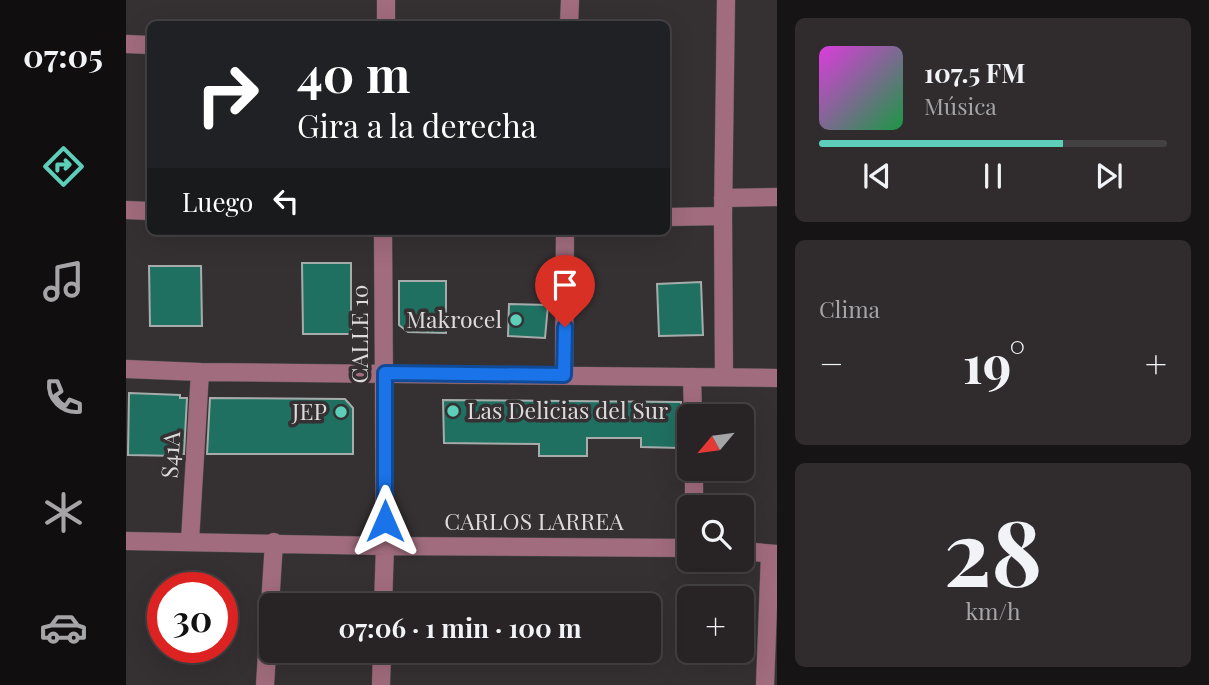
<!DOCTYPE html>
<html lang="es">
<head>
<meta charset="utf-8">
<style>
	:root { --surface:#282426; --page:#302c2e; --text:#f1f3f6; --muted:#a5a4a7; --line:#444143; --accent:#5dceb9 }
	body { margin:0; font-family:"Playfair Display",serif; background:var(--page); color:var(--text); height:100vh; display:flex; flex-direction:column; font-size:26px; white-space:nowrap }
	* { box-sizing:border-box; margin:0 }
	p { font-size:23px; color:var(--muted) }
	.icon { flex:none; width:38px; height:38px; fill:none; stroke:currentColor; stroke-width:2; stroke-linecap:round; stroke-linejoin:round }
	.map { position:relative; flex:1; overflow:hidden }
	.panel { display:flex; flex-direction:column; gap:18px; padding:18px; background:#161415; width:432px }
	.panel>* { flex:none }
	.hud { position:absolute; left:21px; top:21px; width:523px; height:214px; border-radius:10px; box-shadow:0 7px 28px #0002,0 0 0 2px var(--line); background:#202124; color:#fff; overflow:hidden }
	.needle { width:46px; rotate:241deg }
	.tools { position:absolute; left:551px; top:404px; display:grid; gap:14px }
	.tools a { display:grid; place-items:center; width:77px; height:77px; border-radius:10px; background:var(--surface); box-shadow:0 7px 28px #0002,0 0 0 2px var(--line); font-size:35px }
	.speed { position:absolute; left:21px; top:572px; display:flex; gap:14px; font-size:35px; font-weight:700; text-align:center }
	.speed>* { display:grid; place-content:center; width:91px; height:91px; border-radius:50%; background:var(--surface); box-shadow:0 7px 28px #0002,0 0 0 2px var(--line); line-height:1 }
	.speed .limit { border:10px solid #d22; background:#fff; color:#111 }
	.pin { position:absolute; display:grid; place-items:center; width:60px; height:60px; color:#fff; margin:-72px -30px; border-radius:50% 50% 50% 0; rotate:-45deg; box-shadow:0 0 7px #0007 }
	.pin .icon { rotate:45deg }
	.me { position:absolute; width:77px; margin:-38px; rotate:0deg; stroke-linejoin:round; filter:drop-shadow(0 0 5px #0008) }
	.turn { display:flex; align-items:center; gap:24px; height:147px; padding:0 35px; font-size:32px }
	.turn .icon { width:91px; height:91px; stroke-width:2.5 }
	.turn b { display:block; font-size:49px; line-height:60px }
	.then { display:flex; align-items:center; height:66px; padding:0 35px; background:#0003; gap:14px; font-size:26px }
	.big { font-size:52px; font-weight:700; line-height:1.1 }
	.panel .tile { flex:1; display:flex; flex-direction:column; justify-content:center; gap:10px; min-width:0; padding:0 24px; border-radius:10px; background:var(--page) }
	.panel .dial { align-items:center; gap:0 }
	.dial b { font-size:91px; line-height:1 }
	.song { display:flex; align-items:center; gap:21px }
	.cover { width:84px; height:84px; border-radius:10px; background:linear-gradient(135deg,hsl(300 70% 55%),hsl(140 70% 35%)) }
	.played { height:7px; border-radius:4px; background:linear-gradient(90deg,var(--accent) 70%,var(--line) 70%) }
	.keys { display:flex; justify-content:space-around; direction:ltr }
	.heat { display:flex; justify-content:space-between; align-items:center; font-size:38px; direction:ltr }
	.trip { position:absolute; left:133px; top:593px; width:402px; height:70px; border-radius:10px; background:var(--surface); box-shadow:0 7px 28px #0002,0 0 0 2px var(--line); font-weight:700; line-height:70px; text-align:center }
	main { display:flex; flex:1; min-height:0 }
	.tab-bar { display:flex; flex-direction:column; width:126px; justify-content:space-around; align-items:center; background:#100e0f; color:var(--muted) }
	.tab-bar .icon { width:49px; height:49px }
	.tab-bar .active { color:var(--accent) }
	.tab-bar b { font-size:32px; color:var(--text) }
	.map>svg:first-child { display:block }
	.building { fill:#207062; stroke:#a5acaa; stroke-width:2 }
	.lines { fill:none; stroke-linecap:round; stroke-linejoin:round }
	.minor-casing { stroke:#534f50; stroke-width:19 }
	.minor { stroke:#a16c7d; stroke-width:18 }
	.route-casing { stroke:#114b97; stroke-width:18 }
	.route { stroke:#1a73e8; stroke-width:12 }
	.poi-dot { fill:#5dceb9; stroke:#353032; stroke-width:2.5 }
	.labels { text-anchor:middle; stroke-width:7; stroke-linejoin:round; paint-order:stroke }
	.poi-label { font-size:23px; fill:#dddadb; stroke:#353032; text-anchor:end }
	.street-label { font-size:23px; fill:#dddadb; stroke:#353032 }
</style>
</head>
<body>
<main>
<nav class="tab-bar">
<b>07:05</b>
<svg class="icon active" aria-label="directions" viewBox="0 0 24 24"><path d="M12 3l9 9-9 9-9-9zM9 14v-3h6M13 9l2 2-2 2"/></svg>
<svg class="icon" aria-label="music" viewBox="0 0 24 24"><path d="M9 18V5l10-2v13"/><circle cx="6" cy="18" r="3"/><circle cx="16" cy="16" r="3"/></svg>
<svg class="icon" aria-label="phone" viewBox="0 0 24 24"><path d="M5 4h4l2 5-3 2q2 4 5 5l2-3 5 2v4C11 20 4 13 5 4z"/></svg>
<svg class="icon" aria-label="climate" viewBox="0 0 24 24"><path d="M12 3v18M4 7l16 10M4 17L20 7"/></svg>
<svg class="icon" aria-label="car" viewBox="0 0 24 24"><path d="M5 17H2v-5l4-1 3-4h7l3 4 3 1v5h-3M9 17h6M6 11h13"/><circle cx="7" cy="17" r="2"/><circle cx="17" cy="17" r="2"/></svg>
</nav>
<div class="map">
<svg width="651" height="685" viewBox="0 0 651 685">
	<rect width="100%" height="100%" fill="#353032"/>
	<!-- building -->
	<path class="building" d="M176,263h49v71h-48z
		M23,266h52l1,60h-52z
		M273,281h47v52l-38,-1 -9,-7z
		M575,282l2,53 -44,1 -2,-52z
		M383,304l39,1 -3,33 -37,-2z
		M3,393l51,2v3h7l-3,56h-5v2l-51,-1z
		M84,398l135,1 8,9v46h-146z
		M317,400l238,2v46l-40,-1v-9h-54v18h-48v-12l-95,-1z"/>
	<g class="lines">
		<!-- minor casing -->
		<g class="minor-casing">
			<path id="minor" d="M260,24v-24
				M443,24l1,-24
				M0,44l24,1
				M597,198l54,-1
				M0,210l24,1
				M541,217l56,-1
				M0,369l74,3 577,6
				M438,375l1,-144
				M566,377l1,39
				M598,377l-1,-161 3,-216
				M568,469v39
				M0,541l259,5 305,2
				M64,541l10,-169
				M616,551l35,3
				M257,606l2,-60 -2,-315
				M139,685l9,-143
				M255,685l1,-34
				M639,685l5,-131"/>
		</g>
		<!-- minor -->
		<use href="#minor" class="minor"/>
	</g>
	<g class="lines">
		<!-- route casing -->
		<g class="route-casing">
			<path id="route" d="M259,521v-148l179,2 1,-48"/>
		</g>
		<!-- route -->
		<use href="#route" class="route"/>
	</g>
	<!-- markers -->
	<g class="poi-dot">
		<circle cx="390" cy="320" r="7"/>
		<circle cx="327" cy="411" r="7"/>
		<circle cx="215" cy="412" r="7"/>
	</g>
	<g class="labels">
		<!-- poi labels -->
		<g class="poi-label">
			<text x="376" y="328">Makrocel</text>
			<text x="341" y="419" text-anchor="start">Las Delicias del Sur</text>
			<text x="201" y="420">JEP</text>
		</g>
		<!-- street labels -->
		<g class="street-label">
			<text transform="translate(234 334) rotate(-90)" y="8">CALLE 10</text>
			<text transform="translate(45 455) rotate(-87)" y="8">S41A</text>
			<text x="408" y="530">CARLOS LARREA</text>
		</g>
	</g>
</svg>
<div class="tools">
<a><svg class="needle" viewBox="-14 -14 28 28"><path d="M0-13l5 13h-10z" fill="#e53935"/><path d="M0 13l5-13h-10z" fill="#a5a4a7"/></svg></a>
<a><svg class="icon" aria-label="search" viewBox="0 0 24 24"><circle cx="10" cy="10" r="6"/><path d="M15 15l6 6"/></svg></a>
<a>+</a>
</div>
<div class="speed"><div class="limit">30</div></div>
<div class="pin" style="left:439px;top:327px;background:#d93025"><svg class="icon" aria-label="arrive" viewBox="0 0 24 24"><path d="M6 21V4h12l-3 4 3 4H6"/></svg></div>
<svg class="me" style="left:259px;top:521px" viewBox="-20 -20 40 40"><path d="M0-17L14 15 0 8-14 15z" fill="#1a73e8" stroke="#fff" stroke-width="4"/></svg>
<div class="trip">07:06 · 1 min · 100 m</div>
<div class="hud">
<div class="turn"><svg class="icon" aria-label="right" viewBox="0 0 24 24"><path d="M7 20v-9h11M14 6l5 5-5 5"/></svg><div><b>40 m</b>Gira a la derecha</div></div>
<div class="then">Luego<svg class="icon" aria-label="left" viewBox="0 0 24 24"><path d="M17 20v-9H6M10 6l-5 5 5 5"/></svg></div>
</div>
</div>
<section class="panel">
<div class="tile">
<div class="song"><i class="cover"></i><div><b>107.5 FM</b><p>Música</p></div></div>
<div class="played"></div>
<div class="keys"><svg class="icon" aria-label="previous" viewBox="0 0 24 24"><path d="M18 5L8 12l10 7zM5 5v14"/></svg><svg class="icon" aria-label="pause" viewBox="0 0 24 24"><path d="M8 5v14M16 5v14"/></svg><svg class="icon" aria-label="next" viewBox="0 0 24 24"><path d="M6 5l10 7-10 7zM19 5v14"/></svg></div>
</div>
<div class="tile"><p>Clima</p>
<div class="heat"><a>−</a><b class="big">19°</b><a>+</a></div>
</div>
<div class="tile dial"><b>28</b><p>km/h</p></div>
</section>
</main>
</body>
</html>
